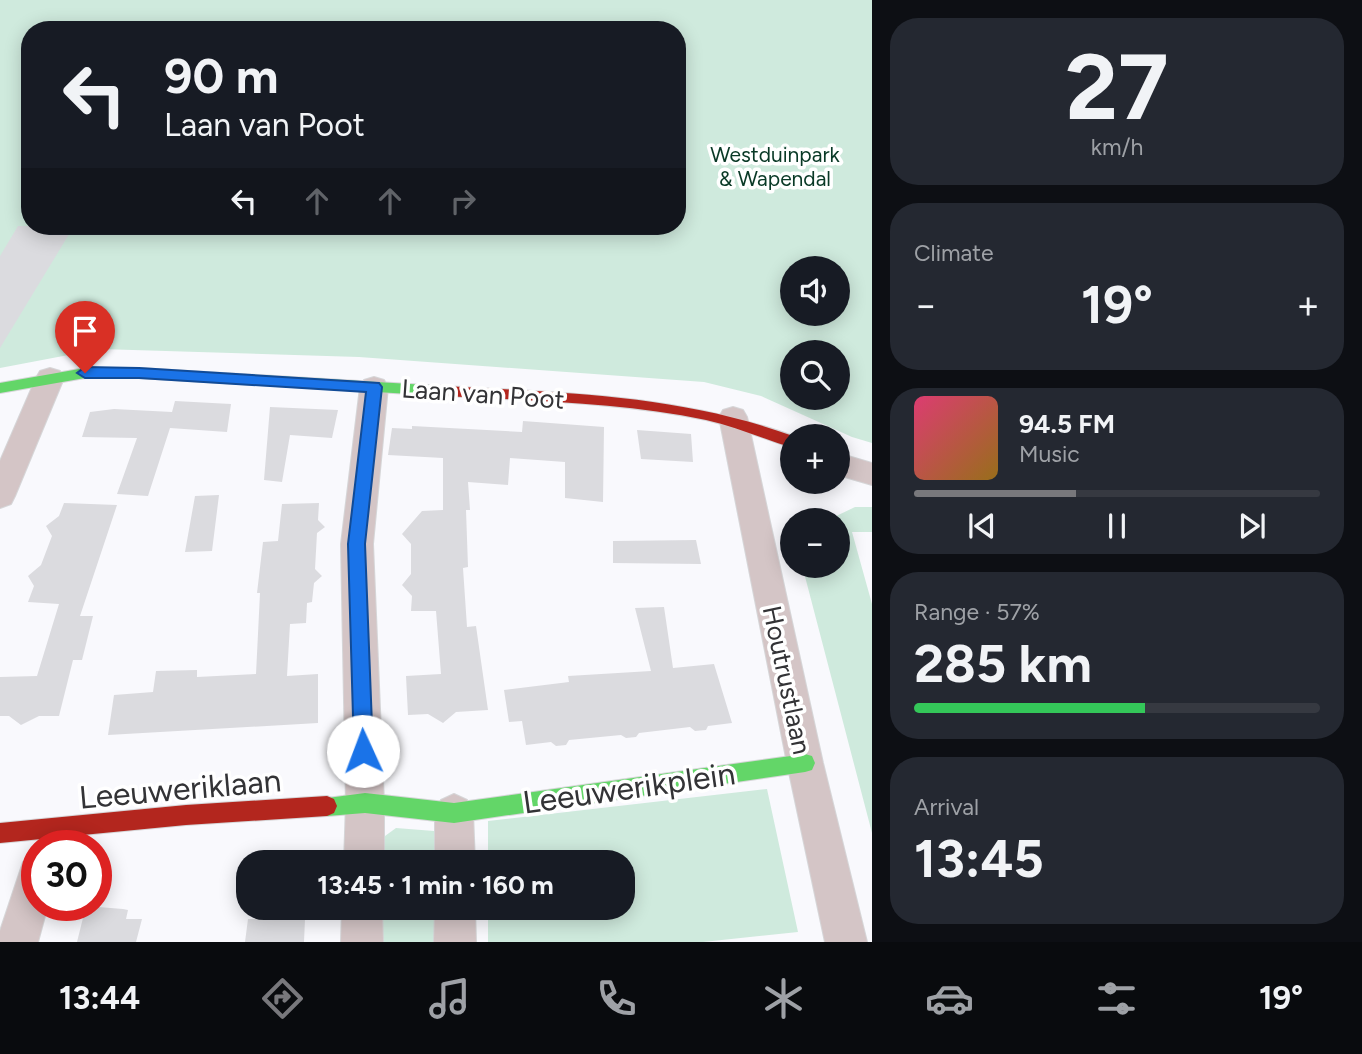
<!DOCTYPE html>
<html lang="en">
<head>
<meta charset="utf-8">
<style>
	:root { --surface:#171b24; --page:#242831; --text:#f1f3f6; --muted:#9ea1a6; --line:#363941; --accent:#78787c }
	body { margin:0; font-family:Figtree,sans-serif; background:var(--page); color:var(--text); height:100vh; display:flex; flex-direction:column; font-size:26px; white-space:nowrap }
	* { box-sizing:border-box; margin:0 }
	p { font-size:23px; color:var(--muted) }
	.icon { flex:none; width:38px; height:38px; fill:none; stroke:currentColor; stroke-width:2; stroke-linecap:round; stroke-linejoin:round }
	.map { position:relative; flex:1; overflow:hidden }
	.panel { display:flex; flex-direction:column; gap:18px; padding:18px; background:#0d0f14; width:490px }
	.panel>* { flex:none }
	.hud { position:absolute; left:21px; top:21px; width:665px; height:214px; border-radius:28px; box-shadow:0 4px 18px #0003; background:#171b24; color:var(--text); overflow:hidden }
	.controls { position:absolute; left:780px; top:256px; display:grid; gap:14px }
	.controls a { display:grid; place-items:center; width:70px; height:70px; border-radius:50%; background:var(--surface); box-shadow:0 4px 18px #0003; font-size:35px }
	.speed { position:absolute; left:21px; top:830px; display:flex; gap:14px; font-size:35px; font-weight:700; text-align:center }
	.speed>* { display:grid; place-content:center; width:91px; height:91px; border-radius:50%; background:var(--surface); box-shadow:0 4px 18px #0003; line-height:1 }
	.speed .limit { border:10px solid #d22; background:#fff; color:#111 }
	.pin { position:absolute; display:grid; place-items:center; width:60px; height:60px; color:#fff; margin:-72px -30px; border-radius:50% 50% 50% 0; rotate:-45deg; box-shadow:0 0 7px #0007 }
	.pin .icon { rotate:45deg }
	.me { position:absolute; width:77px; margin:-38px; rotate:358deg; stroke-linejoin:round; filter:drop-shadow(0 0 5px #0008) }
	.turn { display:flex; align-items:center; gap:24px; height:147px; padding:0 28px; font-size:32px }
	.turn .icon { width:91px; height:91px; stroke-width:2.5 }
	.turn b { display:block; font-size:49px; line-height:60px }
	.lanes { display:flex; align-items:center; height:66px; padding:0 28px; background:#0003; justify-content:center; gap:35px; direction:ltr }
	.lanes .off { opacity:.35 }
	.big { font-size:52px; font-weight:700; line-height:1.1 }
	.panel .widget { flex:1; display:flex; flex-direction:column; justify-content:center; gap:10px; min-width:0; padding:0 24px; border-radius:28px; background:var(--page) }
	.panel .dial { align-items:center; gap:0 }
	.dial b { font-size:91px; line-height:1 }
	.song { display:flex; align-items:center; gap:21px }
	.cover { width:84px; height:84px; border-radius:10px; background:linear-gradient(135deg,hsl(340 70% 55%),hsl(40 70% 35%)) }
	.played { height:7px; border-radius:4px; background:linear-gradient(90deg,var(--accent) 40%,var(--line) 40%) }
	.keys { display:flex; justify-content:space-around; direction:ltr }
	.heat { display:flex; justify-content:space-between; align-items:center; font-size:38px; direction:ltr }
	.charge { height:10px; border-radius:5px; background:linear-gradient(90deg,#34c759 57%,var(--line) 0) }
	.trip { position:absolute; left:236px; top:850px; width:399px; height:70px; border-radius:28px; background:var(--surface); box-shadow:0 4px 18px #0003; font-weight:700; line-height:70px; text-align:center }
	.dock { display:flex; height:112px; justify-content:space-around; align-items:center; background:#090b0e; color:var(--muted) }
	.dock .icon { width:49px; height:49px }
	.dock .on { color:var(--accent) }
	.dock b { font-size:32px; color:var(--text) }
	main { display:flex; flex:1; min-height:0 }
	.map>svg:first-child { display:block }
	.green { fill:#cfeadd; fill-rule:evenodd }
	.building { fill:#dbdbdf }
	.lines { fill:none; stroke-linecap:round; stroke-linejoin:round }
	.street-casing { stroke:#d6d6d8; stroke-width:2 }
	.fast-casing { stroke:#d6d6d8; stroke-width:2 }
	.jam-casing { stroke:#d6d6d8; stroke-width:2 }
	.street { fill:#d4c5c6; fill-rule:evenodd }
	.fast { fill:#63d668; fill-rule:evenodd }
	.jam { fill:#b3261e; fill-rule:evenodd }
	.route { fill:#1a73e8; stroke:#114b97; stroke-width:2 }
	.labels { text-anchor:middle; stroke-width:7; stroke-linejoin:round; paint-order:stroke }
	.far-park-label { font-size:21px; fill:#093926; stroke:#fff }
	.street-label { font-size:26px; fill:#333336; stroke:#fff }
	.near-street-label { font-size:32px; fill:#333336; stroke:#fff }
</style>
</head>
<body>
<main>
<div class="map">
<svg width="872" height="942" viewBox="0 0 872 942">
	<rect width="100%" height="100%" fill="#f9f9fd"/>
	<!-- green -->
	<path class="green" d="M0,0h872v443l-20,-6 -91,-41 -57,-14 -345,-25 -259,-8 -100,19zM30,30h647v196h-647zM793,268h45v45h-45zM793,352h45v45h-45z
		M855,507h17v25h-20l20,72v229l-70,-268h36v-45h-10z
		M767,789l31,143 -95,10h-215v-34h135v-45h-135v-42z
		M396,828l38,3v32h-50l1,-27z
		M381,908h54l1,34h-56z"/>
	<!-- building -->
	<path class="building" d="M18,226h56l-74,122v-92z
		M175,401l56,3 -4,28 -57,-4 -22,68 -31,-2 20,-56 -55,-1 8,-25 24,-3 58,3z
		M270,407l68,3 -6,28 -42,-3 -8,47 -18,-2z
		M523,421l81,6 -1,75 -38,-4v-36l-55,-4 -2,27 -40,-3 2,28h-4l2,57 -5,1 4,59 9,-1 12,84 -32,2 -13,11 -15,-9 -20,1 -2,-39 35,-2 -5,-63h-25l1,-15 -10,-11 9,-11v-30l-9,-10 20,-23 21,-1v-52l-55,-3 4,-27 20,1v-3l110,6z
		M637,430l54,4 2,28 -52,-3z
		M219,495l-7,56 -27,1 10,-56z
		M64,503l53,2 -37,111h13l-11,44h-9l-14,56h-20l-18,9 -12,-9h-9v-39l37,-1 22,-72 -31,-2 6,-16 -6,-10 13,-11 11,-29 -6,-10 13,-10z
		M319,503l-1,17 7,7 -8,6 -2,36 7,7 -8,7 -2,19 -5,1 -1,20 -16,1 -3,52 31,-2v49l-210,12 6,-40 39,-3 3,-21 41,-1v7l59,-3 4,-81h-3l6,-51 15,-1 4,-37z
		M696,540l5,24 -88,-1v-22z
		M664,607l9,61 41,-4 18,59 -24,3 -2,4 -11,1 -5,-4 -51,6 -3,4 -10,1 -5,-3 -52,5 -3,5 -10,1 -5,-4 -25,3 -4,-24 -13,1 -5,-32 65,-8 -1,-6 83,-5 -16,-63z
		M86,906l37,3 5,1 -2,9h16l-6,23h-59z
		M248,919h57l-1,23h-59z"/>
	<g class="lines">
		<!-- street casing -->
		<g class="street-casing">
			<path id="street" d="M50,368l10,3 4,7 -49,118 -4,8 -11,4v-47l36,-83 4,-7z
				M374,377l10,3 4,7 -15,157 11,259v60h-40l2,-60 -5,-259 19,-157 4,-7z
				M733,407l10,3 4,7 76,346 44,179h-42l-38,-179 -68,-346 4,-7z
				M838,453l34,10v22l-34,-10z
				M454,794l13,6 6,13 2,50h-40v-50l6,-13z
				M37,856v49h11l-10,37h-38v-11l23,-69z
				M342,908h40l1,34h-42z
				M435,908h40l1,34h-42z"/>
		</g>
		<!-- fast casing -->
		<g class="fast-casing">
			<path id="fast" d="M85,368h54l305,18 7,5 -7,5 -305,-18h-54l-85,15v-10z
				M805,754l7,2 3,7 -3,7 -7,2 -351,51 -89,-10 -38,3 -7,-3 -3,-7 3,-7 45,-6 89,10z"/>
		</g>
		<!-- jam casing -->
		<g class="jam-casing">
			<path id="jam" d="M444,386c120,7 234,8 349,50v12c-29,-9 -57,-21 -87,-28 -86,-18 -175,-19 -262,-24l-7,-5z
				M327,796l7,3 3,7 -3,7 -7,3 -141,9 -186,18v-20l186,-18z"/>
		</g>
		<!-- street -->
		<use href="#street" class="street"/>
		<!-- fast -->
		<use href="#fast" class="fast"/>
		<!-- jam -->
		<use href="#jam" class="jam"/>
	</g>
	<!-- route -->
	<path class="route" d="M85,367l54,1 240,15 3,4 -17,157 8,207 -3,7 -7,2 -7,-2 -2,-7 -6,-207 18,-152 -227,-14h-54l-8,-5z"/>
	<g class="labels">
		<!-- far-park labels -->
		<g class="far-park-label">
			<text x="775" y="162">Westduinpark<tspan x="775" dy="24">&amp; Wapendal</tspan></text>
		</g>
		<!-- street labels -->
		<g class="street-label">
			<text transform="translate(483 394) rotate(4)" y="9">Laan van Poot</text>
			<text transform="translate(787 680) rotate(78)" y="9">Houtrustlaan</text>
		</g>
		<!-- near-street labels -->
		<g class="near-street-label">
			<text transform="translate(629 788) rotate(-8)" y="11">Leeuwerikplein</text>
			<text transform="translate(180 789) rotate(-5)" y="11">Leeuweriklaan</text>
		</g>
	</g>
</svg>
<div class="controls">
<a><svg class="icon" aria-label="sound" viewBox="0 0 24 24"><path d="M4 9h4l5-4v14l-5-4H4zM17 9q2 3 0 6"/></svg></a>
<a><svg class="icon" aria-label="search" viewBox="0 0 24 24"><circle cx="10" cy="10" r="6"/><path d="M15 15l6 6"/></svg></a>
<a>+</a>
<a>−</a>
</div>
<div class="speed"><div class="limit">30</div></div>
<div class="pin" style="left:85px;top:373px;background:#d93025"><svg class="icon" aria-label="arrive" viewBox="0 0 24 24"><path d="M6 21V4h12l-3 4 3 4H6"/></svg></div>
<svg class="me" style="left:363px;top:751px" viewBox="-20 -20 40 40"><circle r="19" fill="#fff"/><path d="M0-13L10 11 0 6-10 11z" fill="#1a73e8"/></svg>
<div class="trip">13:45 · 1 min · 160 m</div>
<div class="hud">
<div class="turn"><svg class="icon" aria-label="left" viewBox="0 0 24 24"><path d="M17 20v-9H6M10 6l-5 5 5 5"/></svg><div><b>90 m</b>Laan van Poot</div></div>
<div class="lanes"><svg class="icon" aria-label="left" viewBox="0 0 24 24"><path d="M17 20v-9H6M10 6l-5 5 5 5"/></svg><svg class="icon off" aria-label="ahead" viewBox="0 0 24 24"><path d="M12 20V5M6 11l6-6 6 6"/></svg><svg class="icon off" aria-label="ahead" viewBox="0 0 24 24"><path d="M12 20V5M6 11l6-6 6 6"/></svg><svg class="icon off" aria-label="right" viewBox="0 0 24 24"><path d="M7 20v-9h11M14 6l5 5-5 5"/></svg></div>
</div>
</div>
<section class="panel">
<div class="widget dial"><b>27</b><p>km/h</p></div>
<div class="widget"><p>Climate</p>
<div class="heat"><a>−</a><b class="big">19°</b><a>+</a></div>
</div>
<div class="widget">
<div class="song"><i class="cover"></i><div><b>94.5 FM</b><p>Music</p></div></div>
<div class="played"></div>
<div class="keys"><svg class="icon" aria-label="previous" viewBox="0 0 24 24"><path d="M18 5L8 12l10 7zM5 5v14"/></svg><svg class="icon" aria-label="pause" viewBox="0 0 24 24"><path d="M8 5v14M16 5v14"/></svg><svg class="icon" aria-label="next" viewBox="0 0 24 24"><path d="M6 5l10 7-10 7zM19 5v14"/></svg></div>
</div>
<div class="widget"><p>Range · 57%</p><b class="big">285 km</b><div class="charge"></div></div>
<div class="widget"><p>Arrival</p><b class="big">13:45</b></div>
</section>
</main>
<nav class="dock">
<b>13:44</b>
<svg class="icon on" aria-label="directions" viewBox="0 0 24 24"><path d="M12 3l9 9-9 9-9-9zM9 14v-3h6M13 9l2 2-2 2"/></svg>
<svg class="icon" aria-label="music" viewBox="0 0 24 24"><path d="M9 18V5l10-2v13"/><circle cx="6" cy="18" r="3"/><circle cx="16" cy="16" r="3"/></svg>
<svg class="icon" aria-label="phone" viewBox="0 0 24 24"><path d="M5 4h4l2 5-3 2q2 4 5 5l2-3 5 2v4C11 20 4 13 5 4z"/></svg>
<svg class="icon" aria-label="climate" viewBox="0 0 24 24"><path d="M12 3v18M4 7l16 10M4 17L20 7"/></svg>
<svg class="icon" aria-label="car" viewBox="0 0 24 24"><path d="M5 17H2v-5l4-1 3-4h7l3 4 3 1v5h-3M9 17h6M6 11h13"/><circle cx="7" cy="17" r="2"/><circle cx="17" cy="17" r="2"/></svg>
<svg class="icon" aria-label="filters" viewBox="0 0 24 24"><path d="M4 7h16M4 17h16"/><circle cx="9" cy="7" r="2"/><circle cx="15" cy="17" r="2"/></svg>
<b>19°</b>
</nav>
</body>
</html>
